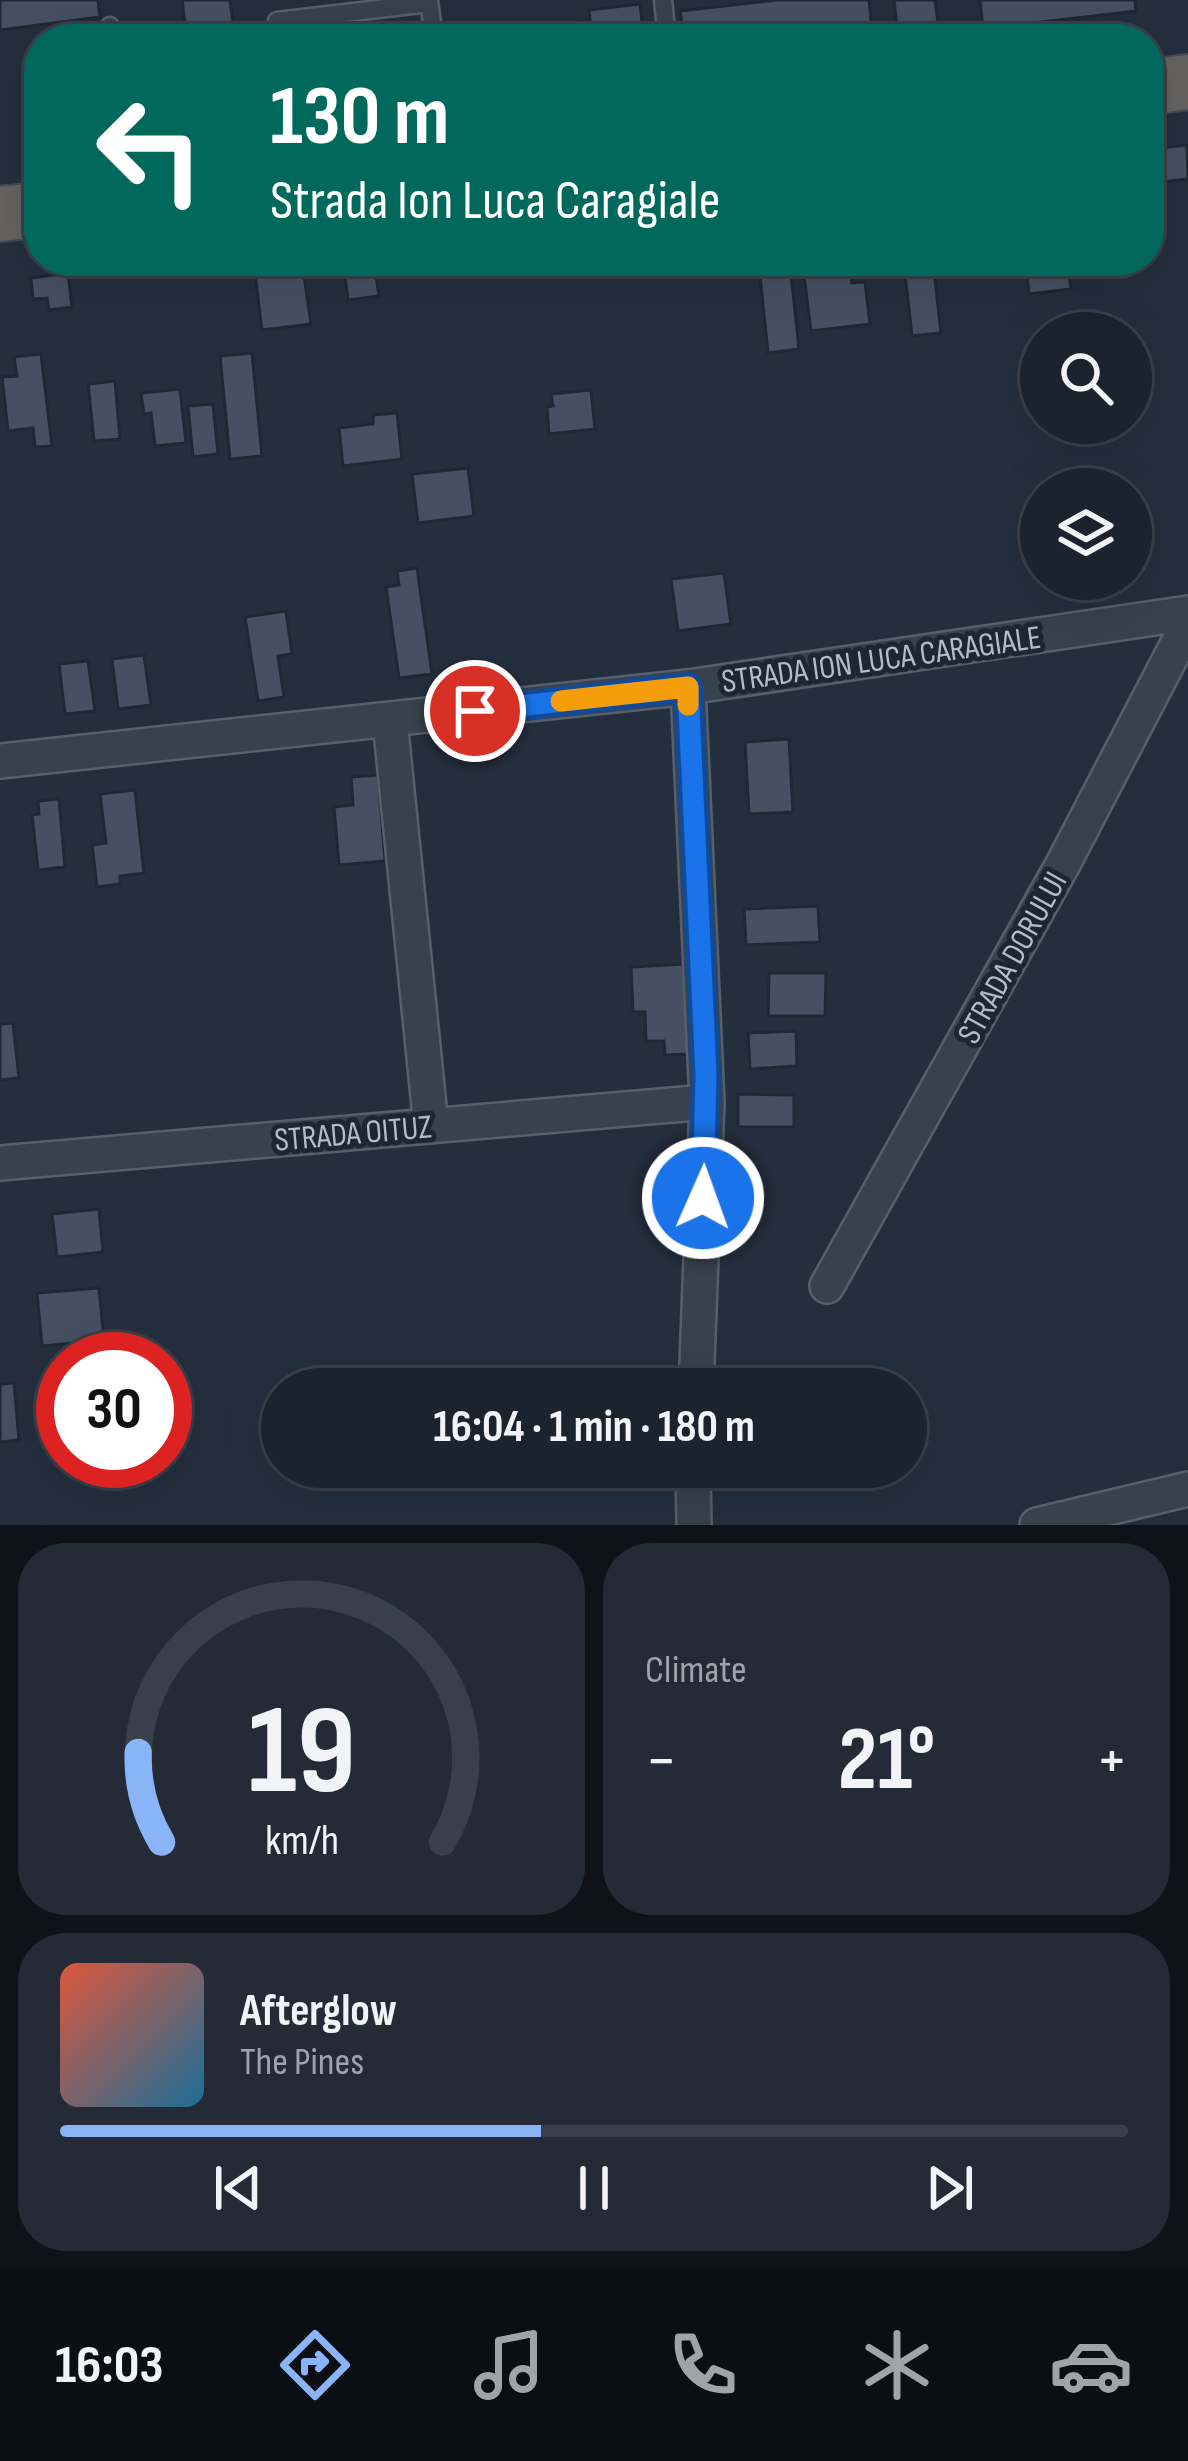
<!DOCTYPE html>
<html lang="en">
<head>
<meta charset="utf-8">
<style>
	:root { --surface:#1b232e; --page:#242b36; --text:#f1f3f6; --muted:#a0a4aa; --line:#39404a; --accent:#8ab4f8 }
	body { margin:0; font-family:"Sofia Sans Condensed",sans-serif; background:var(--page); color:var(--text); height:100vh; display:flex; flex-direction:column; font-size:45px; white-space:nowrap }
	* { box-sizing:border-box; margin:0 }
	p { font-size:39px; color:var(--muted) }
	.icon { flex:none; width:66px; height:66px; fill:none; stroke:currentColor; stroke-width:2; stroke-linecap:round; stroke-linejoin:round }
	.map { position:relative; height:1525px; overflow:hidden }
	.drawer { display:flex; flex-direction:column; gap:18px; padding:18px; background:#0f1319; flex:1 }
	.drawer>* { flex:none }
	.top-card { position:absolute; left:24px; top:24px; width:1140px; height:252px; border-radius:48px; box-shadow:0 12px 48px #0002,0 0 0 3px var(--line); background:#00695c; color:#fff; overflow:hidden }
	.buttons { position:absolute; left:1020px; top:312px; display:grid; gap:24px }
	.buttons a { display:grid; place-items:center; width:132px; height:132px; border-radius:50%; background:var(--surface); box-shadow:0 12px 48px #0002,0 0 0 3px var(--line); font-size:60px }
	.speed { position:absolute; left:36px; top:1332px; display:flex; gap:24px; font-size:60px; font-weight:700; text-align:center }
	.speed>* { display:grid; place-content:center; width:156px; height:156px; border-radius:50%; background:var(--surface); box-shadow:0 12px 48px #0002,0 0 0 3px var(--line); line-height:1 }
	.speed .limit { border:18px solid #d22; background:#fff; color:#111 }
	.pin { position:absolute; display:grid; place-items:center; width:102px; height:102px; color:#fff; margin:-51px; border:6px solid #fff; border-radius:50%; box-shadow:0 3px 12px #0007 }
	.me { position:absolute; width:132px; margin:-66px; rotate:2deg; stroke-linejoin:round; filter:drop-shadow(0 0 9px #0008) }
	.turn { display:flex; align-items:center; gap:42px; height:252px; padding:0 48px; font-size:54px }
	.turn .icon { width:156px; height:156px; stroke-width:2.5 }
	.turn b { display:block; font-size:84px; line-height:102px }
	.big { font-size:90px; font-weight:700; line-height:1.1 }
	.drawer .tile { flex:1; display:flex; flex-direction:column; justify-content:center; gap:18px; min-width:0; padding:0 42px; border-radius:48px; background:var(--page) }
	.drawer .dial { align-items:center; gap:0 }
	.dial svg { height:312px; overflow:visible; fill:none; stroke:var(--line); stroke-width:7; stroke-linecap:round; text-anchor:middle }
	.dial text { fill:var(--text); stroke:none }
	.song { display:flex; align-items:center; gap:36px }
	.cover { width:144px; height:144px; border-radius:18px; background:linear-gradient(135deg,hsl(10 70% 55%),hsl(200 70% 35%)) }
	.played { height:12px; border-radius:6px; background:linear-gradient(90deg,var(--accent) 45%,var(--line) 45%) }
	.keys { display:flex; justify-content:space-around; direction:ltr }
	.heat { display:flex; justify-content:space-between; align-items:center; font-size:66px; direction:ltr }
	.drawer .tiles { flex:1; display:grid; gap:18px; grid-template-columns:1fr 1fr }
	.tile:last-child { grid-column:span 2 }
	.trip { position:absolute; left:261px; top:1368px; width:666px; height:120px; border-radius:60px; background:var(--surface); box-shadow:0 12px 48px #0002,0 0 0 3px var(--line); font-weight:700; line-height:120px; text-align:center }
	.menu { display:flex; height:192px; justify-content:space-around; align-items:center; background:#0b0e12; color:var(--muted) }
	.menu .icon { width:84px; height:84px }
	.menu .current { color:var(--accent) }
	.menu b { font-size:54px; color:var(--text) }
	.map>svg:first-child { display:block }
	.building { fill:#455162; stroke:#1f2835; stroke-width:3 }
	.lines { fill:none; stroke-linecap:round; stroke-linejoin:round }
	.service-casing { stroke:#565f6c; stroke-width:21 }
	.minor-casing { stroke:#565f6c; stroke-width:38 }
	.trunk-casing { stroke:#434c59; stroke-width:58 }
	.service { stroke:#38414e; stroke-width:16 }
	.minor { stroke:#38414e; stroke-width:33 }
	.trunk { stroke:#656462; stroke-width:54 }
	.route-casing { stroke:#114b97; stroke-width:30 }
	.route { stroke:#1a73e8; stroke-width:21 }
	.slow { stroke:#f59e0b; stroke-width:21 }
	.labels { text-anchor:middle; stroke-width:10; stroke-linejoin:round; paint-order:stroke }
	.street-label { font-size:33px; fill:#b4bcc9; stroke:#1d2633 }
</style>
</head>
<body>
<div class="map">
<svg width="1188" height="1525" viewBox="0 0 1188 1525">
	<rect width="100%" height="100%" fill="#242f3e"/>
	<!-- building -->
	<path class="building" d="M0,0h98l2,17 -100,13z
		M182,0h48l5,39h-48z
		M777,0h92l3,28 -31,4v7h-157l-4,-28z
		M894,0h41l4,30 -41,5z
		M980,0h155l1,11 -153,18z
		M640,4l4,35h-190v-4l136,-14 -1,-11z
		M1187,145l1,34 -36,4 -3,-34z
		M343,261h31l5,35 -31,4z
		M933,261l8,72 -29,3 -8,-71z
		M1025,261h42l4,28 -42,5z
		M850,263l2,20 13,-1 5,42 -59,7 -7,-55 14,-1 -1,-8z
		M790,264l9,85 -31,4 -9,-86z
		M303,268l8,56 -49,6 -7,-56z
		M68,273l4,34 -23,3 -2,-12 -14,1 -2,-21z
		M252,353l10,103 -32,3 -10,-103z
		M41,354l11,92 -17,1 -2,-19 -25,3 -6,-54 15,-1 -3,-19z
		M115,381l5,58 -26,2 -6,-57z
		M180,389l6,54 -31,3 -4,-33 -7,1 -3,-21z
		M591,390l4,39 -46,5 -2,-27 6,-1 -2,-12z
		M213,404l5,50 -25,3 -5,-51z
		M397,413l5,46 -59,7 -4,-38 34,-4v-9z
		M468,468l6,48 -56,7 -6,-49z
		M417,568l15,106 -33,4 -13,-91 13,-2 -2,-14z
		M724,573l7,51 -53,7 -7,-52z
		M286,611l6,43 -14,2 6,41 -26,4 -13,-84z
		M144,655l7,50 -33,4 -6,-50z
		M88,661l7,50 -30,3 -6,-50z
		M789,739l4,73 -44,2 -4,-72z
		M378,775l7,86 -46,4 -5,-58 19,-2 -2,-28z
		M135,790l9,83 -24,3v8l-23,3 -5,-42 14,-2 -6,-49z
		M59,799l6,68 -27,3 -6,-55 7,-1 -1,-13z
		M818,906l2,36 -74,3 -2,-36z
		M685,964l4,90 -24,1 -1,-14h-18l-1,-29h-12l-2,-45z
		M769,973h57l-1,43h-57z
		M13,1023l6,55 -19,2v-56z
		M796,1031l1,35 -47,3 -2,-36z
		M738,1094l56,1v32h-56z
		M99,1209l4,43 -46,5 -5,-43z
		M99,1288l5,52 -62,6 -5,-53z
		M14,1383l5,57 -19,2v-58z"/>
	<g class="lines">
		<!-- service casing -->
		<g class="service-casing">
			<path id="service" d="M429,0l5,39
				M663,0l4,39
				M277,21l152,-18
				M110,26l2,13"/>
		</g>
		<!-- minor casing -->
		<g class="minor-casing">
			<path id="minor" d="M688,687l19,415 -11,287
				M390,721l41,405
				M0,761l688,-74 500,-74
				M0,1163l707,-61
				M827,1286l236,-422 125,-240
				M693,1467l1,58
				M1037,1525l151,-36"/>
		</g>
		<!-- trunk casing -->
		<g class="trunk-casing">
			<path id="trunk" d="M1149,87l39,-5
				M0,214l39,-4"/>
		</g>
		<!-- service -->
		<use href="#service" class="service"/>
		<!-- minor -->
		<use href="#minor" class="minor"/>
		<!-- trunk -->
		<use href="#trunk" class="trunk"/>
	</g>
	<g class="lines">
		<!-- route casing -->
		<g class="route-casing">
			<path id="route" d="M475,711l213,-24 18,388 -3,123"/>
		</g>
		<!-- route -->
		<use href="#route" class="route"/>
		<!-- slow -->
		<path class="slow" d="M561,701l127,-14v18"/>
	</g>
	<g class="labels">
		<!-- street labels -->
		<g class="street-label">
			<text transform="translate(881 658) rotate(-8)" y="12">STRADA ION LUCA CARAGIALE</text>
			<text transform="translate(1011 957) rotate(-61)" y="12">STRADA DORULUI</text>
			<text transform="translate(353 1132) rotate(-5)" y="12">STRADA OITUZ</text>
		</g>
	</g>
</svg>
<div class="buttons">
<a><svg class="icon" aria-label="search" viewBox="0 0 24 24"><circle cx="10" cy="10" r="6"/><path d="M15 15l6 6"/></svg></a>
<a><svg class="icon" aria-label="layers" viewBox="0 0 24 24"><path d="M12 4l9 5-9 5-9-5zM3 14l9 5 9-5"/></svg></a>
</div>
<div class="speed"><div class="limit">30</div></div>
<div class="pin" style="left:475px;top:711px;background:#d93025"><svg class="icon" aria-label="arrive" viewBox="0 0 24 24"><path d="M6 21V4h12l-3 4 3 4H6"/></svg></div>
<svg class="me" style="left:703px;top:1198px" viewBox="-20 -20 40 40"><circle r="17" fill="#1a73e8" stroke="#fff" stroke-width="3"/><path d="M0-11L8 9 0 5-8 9z" fill="#fff"/></svg>
<div class="trip">16:04 · 1 min · 180 m</div>
<div class="top-card">
<div class="turn"><svg class="icon" aria-label="left" viewBox="0 0 24 24"><path d="M17 20v-9H6M10 6l-5 5 5 5"/></svg><div><b>130 m</b>Strada Ion Luca Caragiale</div></div>
</div>
</div>
<section class="drawer">
<div class="tiles">
<div class="tile dial"><svg viewBox="0 0 100 80">
<path d="M14 69A42 42 0 1 1 86 69"/>
<path d="M14 69A42 42 0 0 1 8 46" stroke="#8ab4f8"/>
<text x="50" y="56" font-size="32" font-weight="700">19</text>
<text x="50" y="72" font-size="11">km/h</text>
</svg></div>
<div class="tile"><p>Climate</p>
<div class="heat"><a>−</a><b class="big">21°</b><a>+</a></div>
</div>
<div class="tile">
<div class="song"><i class="cover"></i><div><b>Afterglow</b><p>The Pines</p></div></div>
<div class="played"></div>
<div class="keys"><svg class="icon" aria-label="previous" viewBox="0 0 24 24"><path d="M18 5L8 12l10 7zM5 5v14"/></svg><svg class="icon" aria-label="pause" viewBox="0 0 24 24"><path d="M8 5v14M16 5v14"/></svg><svg class="icon" aria-label="next" viewBox="0 0 24 24"><path d="M6 5l10 7-10 7zM19 5v14"/></svg></div>
</div>
</div>
</section>
<nav class="menu">
<b>16:03</b>
<svg class="icon current" aria-label="directions" viewBox="0 0 24 24"><path d="M12 3l9 9-9 9-9-9zM9 14v-3h6M13 9l2 2-2 2"/></svg>
<svg class="icon" aria-label="music" viewBox="0 0 24 24"><path d="M9 18V5l10-2v13"/><circle cx="6" cy="18" r="3"/><circle cx="16" cy="16" r="3"/></svg>
<svg class="icon" aria-label="phone" viewBox="0 0 24 24"><path d="M5 4h4l2 5-3 2q2 4 5 5l2-3 5 2v4C11 20 4 13 5 4z"/></svg>
<svg class="icon" aria-label="climate" viewBox="0 0 24 24"><path d="M12 3v18M4 7l16 10M4 17L20 7"/></svg>
<svg class="icon" aria-label="car" viewBox="0 0 24 24"><path d="M5 17H2v-5l4-1 3-4h7l3 4 3 1v5h-3M9 17h6M6 11h13"/><circle cx="7" cy="17" r="2"/><circle cx="17" cy="17" r="2"/></svg>
</nav>
</body>
</html>
